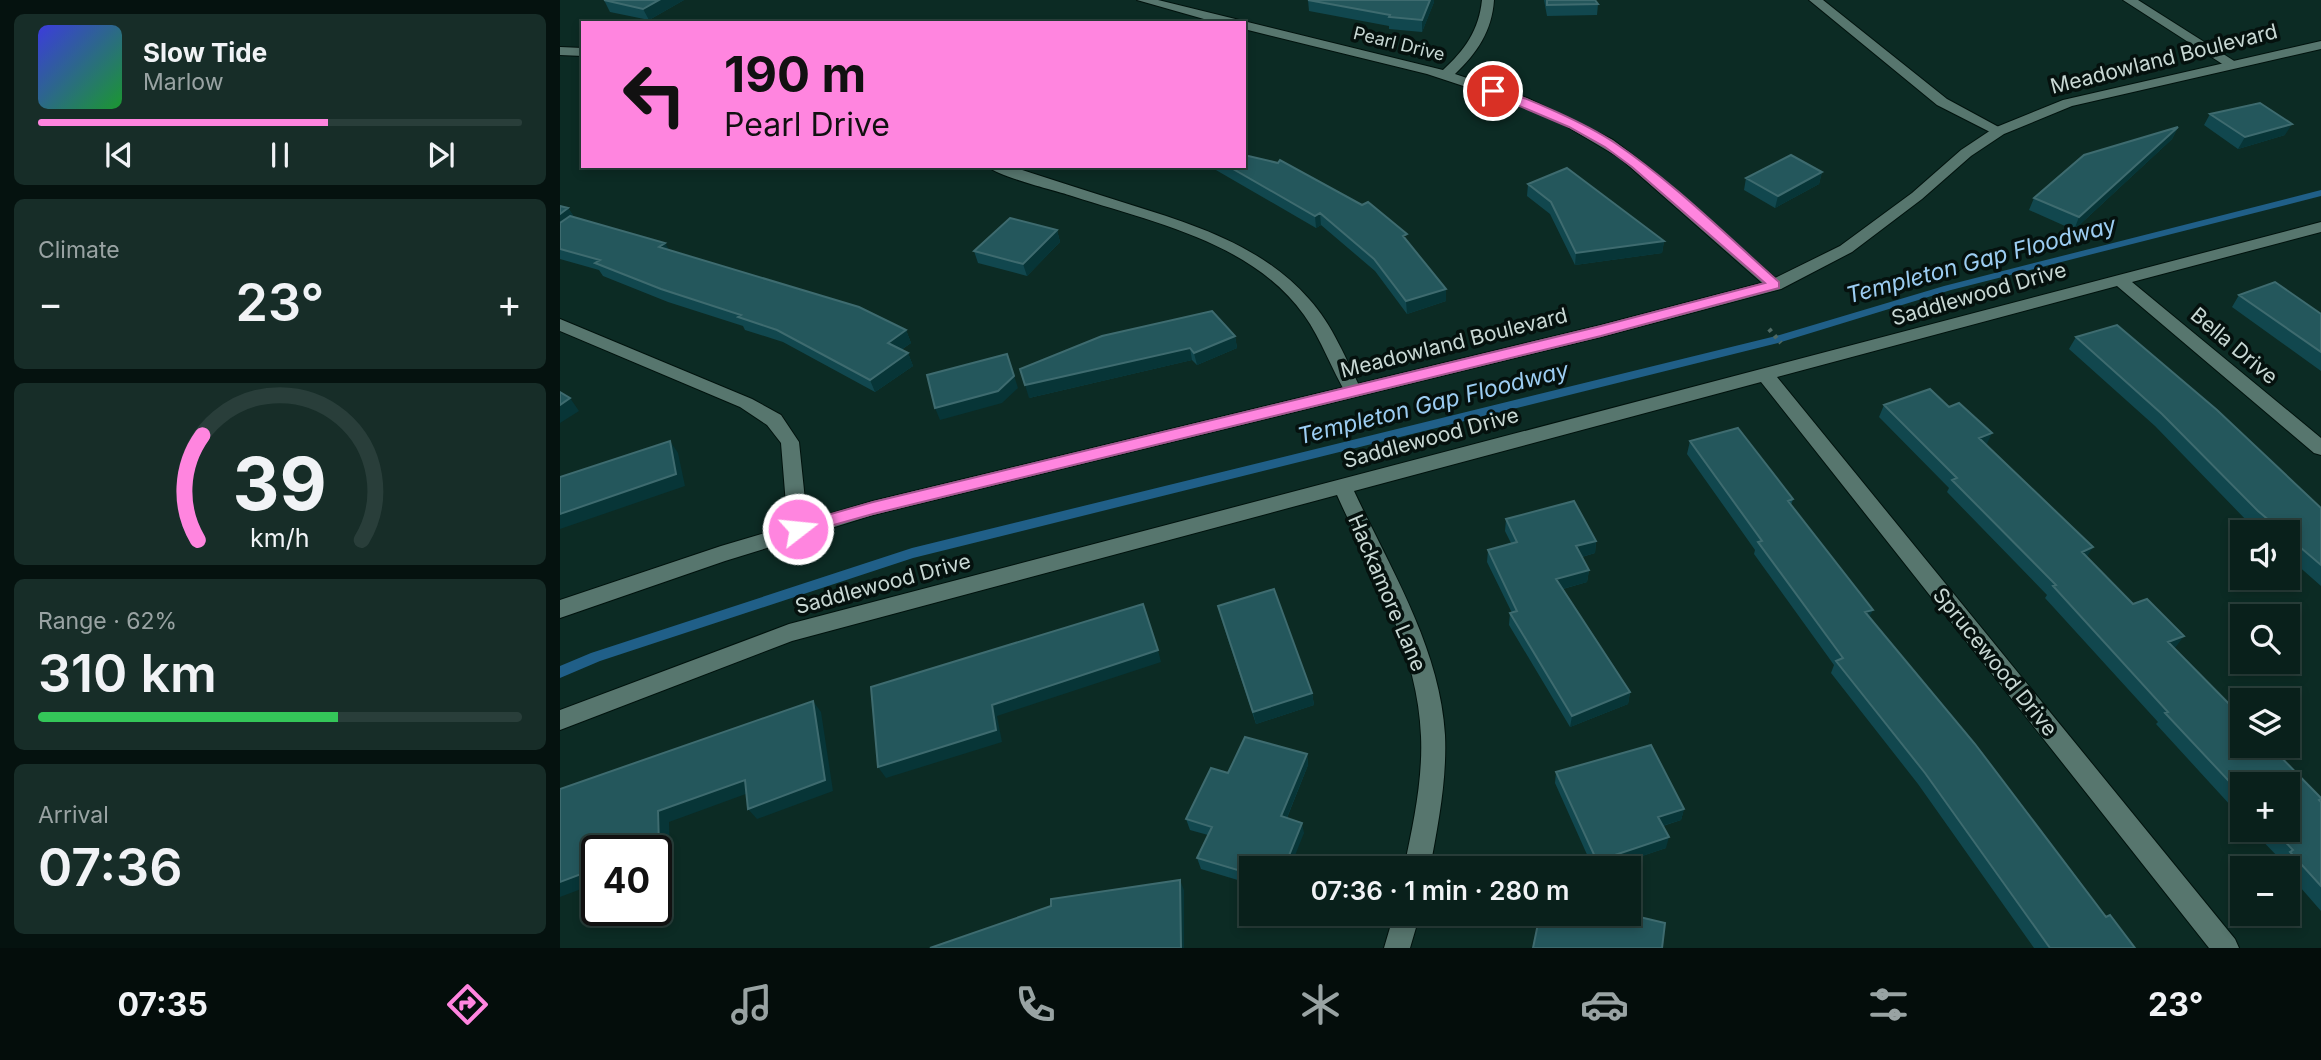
<!DOCTYPE html>
<html lang="en">
<head>
<meta charset="utf-8">
<style>
	:root { --surface:#09201b; --page:#172d28; --text:#f1f3f6; --muted:#99a3a3; --line:#293e3a; --accent:#ff85df }
	body { margin:0; font-family:Inter,sans-serif; background:var(--page); color:var(--text); height:100vh; display:flex; flex-direction:column; font-size:26px; white-space:nowrap }
	* { box-sizing:border-box; margin:0 }
	p { font-size:23px; color:var(--muted) }
	.icon { flex:none; width:38px; height:38px; fill:none; stroke:currentColor; stroke-width:2; stroke-linecap:round; stroke-linejoin:round }
	.map { position:relative; flex:1; overflow:hidden }
	.panel { display:flex; flex-direction:column; gap:14px; padding:14px; background:#05120f; width:560px }
	.panel>* { flex:none }
	.top-card { position:absolute; left:21px; top:21px; width:665px; height:147px; border-radius:0px; box-shadow:0 4px 10px #0003,0 0 0 2px var(--line); background:#ff85df; color:#111; overflow:hidden }
	.buttons { position:absolute; left:1670px; top:520px; display:grid; gap:14px }
	.buttons a { display:grid; place-items:center; width:70px; height:70px; border-radius:0px; background:var(--surface); box-shadow:0 4px 10px #0003,0 0 0 2px var(--line); font-size:35px }
	.speed { position:absolute; left:21px; top:835px; display:flex; gap:14px; font-size:35px; font-weight:700; text-align:center }
	.speed>* { display:grid; place-content:center; width:91px; height:91px; border-radius:50%; background:var(--surface); box-shadow:0 4px 10px #0003,0 0 0 2px var(--line); line-height:1 }
	.speed .limit { border:4px solid #111; border-radius:10px; background:#fff; color:#111 }
	.pin { position:absolute; display:grid; place-items:center; width:60px; height:60px; color:#fff; margin:-30px; border:4px solid #fff; border-radius:50%; box-shadow:0 2px 7px #0007 }
	.me { position:absolute; width:77px; margin:-38px; rotate:74deg; stroke-linejoin:round; filter:drop-shadow(0 0 5px #0008) }
	.turn { display:flex; align-items:center; gap:24px; height:147px; padding:0 28px; font-size:32px }
	.turn .icon { width:91px; height:91px; stroke-width:2.5 }
	.turn b { display:block; font-size:49px; line-height:60px }
	.big { font-size:52px; font-weight:600; line-height:1.1 }
	.panel .tile { flex:1; display:flex; flex-direction:column; justify-content:center; gap:10px; min-width:0; padding:0 24px; border-radius:10px; background:var(--page) }
	.panel .dial { align-items:center; gap:0 }
	.dial svg { height:182px; overflow:visible; fill:none; stroke:var(--line); stroke-width:7; stroke-linecap:round; text-anchor:middle }
	.dial text { fill:var(--text); stroke:none }
	.song { display:flex; align-items:center; gap:21px }
	.cover { width:84px; height:84px; border-radius:10px; background:linear-gradient(135deg,hsl(240 70% 55%),hsl(130 70% 35%)) }
	.played { height:7px; border-radius:4px; background:linear-gradient(90deg,var(--accent) 60%,var(--line) 60%) }
	.keys { display:flex; justify-content:space-around; direction:ltr }
	.heat { display:flex; justify-content:space-between; align-items:center; font-size:38px; direction:ltr }
	.charge { height:10px; border-radius:5px; background:linear-gradient(90deg,#34c759 62%,var(--line) 0) }
	.trip { position:absolute; left:679px; top:856px; width:402px; height:70px; border-radius:0px; background:var(--surface); box-shadow:0 4px 10px #0003,0 0 0 2px var(--line); font-weight:600; line-height:70px; text-align:center }
	.menu { display:flex; height:112px; justify-content:space-around; align-items:center; background:#040d0b; color:var(--muted) }
	.menu .icon { width:49px; height:49px }
	.menu .on { color:var(--accent) }
	.menu b { font-size:32px; color:var(--text) }
	main { display:flex; flex:1; min-height:0 }
	.map>svg:first-child { display:block }
	.lines { fill:none; stroke-linecap:round; stroke-linejoin:round }
	.stream { fill:#205f88; fill-rule:evenodd }
	.minor-casing { stroke:#00120d; stroke-width:2 }
	.tertiary-casing { stroke:#00120d; stroke-width:2 }
	.path { stroke:#4f6963; stroke-width:4.5; stroke-dasharray:3.5 5; stroke-linecap:butt }
	.minor { fill:#57766e; fill-rule:evenodd }
	.tertiary { fill:#57766e; fill-rule:evenodd }
	.wall { fill:#11474e }
	.shaded-wall { fill:#073537 }
	.building { fill:#24575c; stroke:#3e6b6f; stroke-width:2 }
	.route { fill:#ff85df; stroke:#a65691; stroke-width:2 }
	.labels { text-anchor:middle; stroke-width:7; stroke-linejoin:round; paint-order:stroke }
	.far-street-label { font-size:18px; fill:#c8d8d4; stroke:#05110e }
	.street-label { font-size:21px; fill:#c8d8d4; stroke:#05110e }
	.water-label { font-size:23px; font-style:italic; fill:#9ccdf2; stroke:#05110e }
</style>
</head>
<body>
<main>
<section class="panel">
<div class="tile">
<div class="song"><i class="cover"></i><div><b>Slow Tide</b><p>Marlow</p></div></div>
<div class="played"></div>
<div class="keys"><svg class="icon" aria-label="previous" viewBox="0 0 24 24"><path d="M18 5L8 12l10 7zM5 5v14"/></svg><svg class="icon" aria-label="pause" viewBox="0 0 24 24"><path d="M8 5v14M16 5v14"/></svg><svg class="icon" aria-label="next" viewBox="0 0 24 24"><path d="M6 5l10 7-10 7zM19 5v14"/></svg></div>
</div>
<div class="tile"><p>Climate</p>
<div class="heat"><a>−</a><b class="big">23°</b><a>+</a></div>
</div>
<div class="tile dial"><svg viewBox="0 0 100 80">
<path d="M14 69A42 42 0 1 1 86 69"/>
<path d="M14 69A42 42 0 0 1 16 23" stroke="#ff85df"/>
<text x="50" y="56" font-size="32" font-weight="700">39</text>
<text x="50" y="72" font-size="11">km/h</text>
</svg></div>
<div class="tile"><p>Range · 62%</p><b class="big">310 km</b><div class="charge"></div></div>
<div class="tile"><p>Arrival</p><b class="big">07:36</b></div>
</section>
<div class="map">
<svg width="1761" height="948" viewBox="0 0 1761 948">
	<rect width="100%" height="100%" fill="#0c2b24"/>
	<g class="lines">
		<!-- stream -->
		<path class="stream" d="M1761,190v6l-370,94 -173,53 -865,215 -313,103 -40,17v-12l31,-13 321,-105 864,-212 168,-50z"/>
		<!-- minor casing -->
		<g class="minor-casing">
			<path id="minor" d="M577,0h21l285,70c22,-20 36,-40 39,-70h12c-2,31 -17,53 -39,74l72,24 86,42 34,26 136,119 -2,4h-12l-149,-131 -59,-35 -43,-19 -91,-30 -183,-45v-6h-26z
				M1249,0h14l124,99 59,32 -7,4 -5,-1 -57,-29z
				M1563,0h15l101,64 -7,4 -5,-1z
				M0,47l23,1v8l-23,-1z
				M427,166h23c37,12 74,24 112,36 67,21 139,42 187,97 24,26 37,61 53,92l-3,4h-12c-16,-26 -25,-55 -43,-80 -52,-73 -152,-93 -232,-119 -19,-6 -73,-19 -85,-30z
				M1761,222v10l-189,50 189,156v17l-7,-2 -197,-167 -340,91 458,562 4,9h-30l-448,-566 -407,109c36,77 86,157 91,244 2,45 -7,90 -15,133h-26c9,-43 19,-88 17,-132 -3,-86 -50,-165 -84,-241l-545,146 -232,89v-20l229,-86z
				M0,319l192,80 29,16 18,27 9,87 -3,5 -7,3 -7,-3 -3,-5 -7,-86 -14,-18 -27,-18 -180,-76z
				M834,914h26l-10,34h-26z"/>
		</g>
		<!-- tertiary casing -->
		<g class="tertiary-casing">
			<path id="tertiary" d="M1761,41v8l-249,57 -68,28 -33,22 -49,43 -70,53 -71,37 -180,48 -728,178 -148,46 -165,57v-18l161,-54 152,-45 728,-176 168,-44 71,-35 72,-53 49,-43 33,-22 69,-28z"/>
		</g>
		<!-- path -->
		<path class="path" d="M1209,329l12,14"/>
		<!-- minor -->
		<use href="#minor" class="minor"/>
		<!-- tertiary -->
		<use href="#tertiary" class="tertiary"/>
	</g>
	<!-- wall -->
	<path class="wall" d="M44,0h80l-35,20 -39,-8z
		M748,0l126,2 -12,30 -33,-3v-3l-80,-15z
		M984,0h51l3,4 -1,11 -50,1z
		M1650,114l75,21 -47,14 -34,-24z
		M1618,127l-6,12 -98,91 -45,-20 5,-12z
		M649,166h35l164,76 38,59 -39,13 -32,-43 -54,-46 -5,3z
		M1262,172l-3,12 -44,24 -31,-18 2,-12z
		M968,184l136,57 -2,12 -87,12 -25,-51 -23,-18z
		M0,206l8,2 6,9 332,113 5,13 -10,7 7,3 5,13 -38,26 -92,-50 -38,-12 -2,-4 -75,-24 -65,-26 -4,-6 -39,-11z
		M497,230l3,12 -33,34 -49,-13 -4,-12z
		M1679,295l82,19v57l-89,-64z
		M542,336h133l2,12 -40,17 -5,-5 -163,38z
		M1516,337l245,171v78l-34,-30v-24h-27l-11,-9 -94,-97 -86,-77z
		M1324,405l65,2 37,38 101,112 234,245v109l-34,-39v-4h-3l-6,-6 3,-2 -29,-30h35l-45,-46v34l-86,-94 2,-2 -113,-124 2,-3 -100,-103 2,-4 -70,-71z
		M1130,441l103,58 -2,6 78,113 237,299 29,31h-101l-116,-164 -87,-111 3,-8 -80,-111 1,-4 -68,-96z
		M946,519l90,22 -1,12 -13,4 7,13 -2,12 -24,7 67,103 -2,12 -58,23 -61,-102 1,-12h2l-25,-51 1,-12 23,-7 -6,-12z
		M658,606l94,87 2,12 -58,19 -35,-106z
		M747,754l1,11 -21,53 17,15 -53,35v16l-50,-15 -4,-11 11,-23 -18,-5 -4,-11 42,-46z
		M996,772l128,37 -3,11 -18,6 3,22 -60,20h-13l-38,-85z"/>
	<!-- shaded-wall -->
	<path class="shaded-wall" d="M99,0h25l-35,20 -6,-11z
		M870,0h4v2l-12,30v-12z
		M1732,124l-7,11 -47,14 7,-12z
		M1618,127l-6,12 -98,91 5,-13z
		M1262,172l-3,12 -44,24 3,-12z
		M8,208l8,12 -16,11v-17z
		M760,213l1,12 -5,3 -1,-12z
		M497,230l3,12 -33,34 -4,-12z
		M1104,241l-2,12 -87,12 1,-12z
		M105,243l7,12 -13,-8z
		M886,289v12l-39,13 -1,-13z
		M346,330l5,13 -18,12 -5,-12z
		M675,336l2,12 -40,17 -3,-12z
		M630,348l2,12 -163,38 -4,-13z
		M348,353l5,13 -38,26 -5,-12z
		M447,354l11,34 -16,15 -62,17 -5,-12z
		M10,398l9,13 -19,12v-18z
		M1432,433l-6,13 -7,-8z
		M110,441l8,12 7,33 -125,43v-15z
		M1036,541l-1,12 -21,6 2,-13z
		M1533,547l-8,13 -3,-8z
		M1029,570l-2,12 -32,9 1,-12z
		M1313,610l-6,12 -2,-10z
		M1624,636l-9,12 -7,-6z
		M598,650l3,12 -164,54 5,26 -116,36 -8,-11 114,-62z
		M1070,692l-2,12 -58,23 2,-11z
		M752,693l2,12 -58,19 -3,-12z
		M253,701l8,11 12,79 -76,28 -9,-10z
		M747,754l1,11 -25,62 -2,-11z
		M185,780l9,11 -85,31 1,35 -14,5v-12h-9l11,-39z
		M1124,809l-3,11 -26,8 3,-11z
		M742,823l2,10 -14,35h-6z
		M1109,837l-3,11 -60,20h-11l2,-7z
		M37,868v15l-37,14v-15z
		M620,880l4,10v58h-3z"/>
	<!-- building -->
	<path class="building" d="M44,0h55l-16,9z
		M748,0h122l-8,20 -33,-3 1,-2z
		M987,0h48l3,4 -51,1z
		M1700,103l32,21 -47,13 -35,-23z
		M1618,127l-99,90 -45,-19 50,-43z
		M684,155l34,8 2,-3 82,45 6,-3 39,32 -4,2 43,53 -40,12 -32,-42 -54,-46 -5,3 -87,-50h16z
		M1231,155l31,17 -44,24 -32,-18z
		M1007,168l97,73 -88,12 -25,-51 -23,-18z
		M0,206l8,2 -8,6z
		M10,216l95,27 -6,4 200,60 47,23 -18,13 20,10 -38,27 -93,-50 -39,-13 3,-2 -80,-26 -66,-26 5,-3 -40,-11v-26z
		M450,218l47,12 -34,34 -49,-13z
		M1715,282l46,32v38l-82,-57z
		M652,311l23,25 -41,17 -4,-5 -165,37 -5,-16 82,-33z
		M1557,325l100,85 104,98v57l-34,-29v-4h-4l-25,-21 -96,-97 -86,-77z
		M447,354l7,22 -16,15 -63,17 -8,-33z
		M1370,389l19,18 10,-4 33,30 -13,5 114,109 -11,5 51,52 14,-5 37,37 -16,6 74,75v29h28l51,52v1l-2,1 2,2v84l-31,-34 3,-2 -19,-20h13v-46h-45v11l-77,-82 3,-1 -115,-126 3,-1 -104,-105 5,-2 -73,-73z
		M0,392l10,6 -10,7z
		M1178,428l55,71 -5,2 85,109 -8,2 110,132 131,173 4,-2 25,33h-85l-125,-175 -89,-112 7,-3 -85,-116 4,-1 -72,-100z
		M110,441l6,33 -116,40v-37z
		M1014,501l22,40 -20,5 13,24 -33,9 74,113 -58,24 -62,-103 7,-2 -29,-61 29,-8 -11,-23z
		M714,589l38,104 -59,19 -35,-106z
		M583,604l15,46 -166,55 4,25 -118,37 -7,-80z
		M253,701l12,79 -77,29 -3,-29 -87,31 1,35 -12,4h-50v18l-37,14v-93z
		M685,737l62,17 -26,62 21,7 -18,45h-33v6l-54,-16 15,-31 -26,-8 25,-51 17,5z
		M1091,745l33,64 -26,8 11,20 -72,24 -41,-89z
		M620,880l1,68h-251l121,-42v-7z
		M980,914h87l38,9 -3,25h-129z"/>
	<!-- route -->
	<path class="route" d="M933,87c33,10 94,37 122,56 58,39 112,93 164,139v6l-178,48 -728,178 -75,21 -6,-2 -2,-4 2,-4 81,-23 728,-176 164,-43 -133,-116 -27,-20 -36,-20 -80,-34v-5z"/>
	<g class="labels">
		<!-- far-street labels -->
		<g class="far-street-label">
			<text transform="translate(839 44) rotate(14)" y="6">Pearl Drive</text>
		</g>
		<!-- street labels -->
		<g class="street-label">
			<text transform="translate(1604 59) rotate(-14)" y="7">Meadowland Boulevard</text>
			<text transform="translate(1419 294) rotate(-16)" y="7">Saddlewood Drive</text>
			<text transform="translate(894 343) rotate(-14)" y="7">Meadowland Boulevard</text>
			<text transform="translate(1674 346) rotate(40)" y="7">Bella Drive</text>
			<text transform="translate(871 438) rotate(-15)" y="7">Saddlewood Drive</text>
			<text transform="translate(323 584) rotate(-15)" y="7">Saddlewood Drive</text>
			<text transform="translate(827 593) rotate(67)" y="7">Hackamore Lane</text>
			<text transform="translate(1435 662) rotate(51)" y="7">Sprucewood Drive</text>
		</g>
		<!-- water labels -->
		<g class="water-label">
			<text transform="translate(1421 260) rotate(-15)" y="8">Templeton Gap Floodway</text>
			<text transform="translate(873 403) rotate(-14)" y="8">Templeton Gap Floodway</text>
		</g>
	</g>
</svg>
<div class="buttons">
<a><svg class="icon" aria-label="sound" viewBox="0 0 24 24"><path d="M4 9h4l5-4v14l-5-4H4zM17 9q2 3 0 6"/></svg></a>
<a><svg class="icon" aria-label="search" viewBox="0 0 24 24"><circle cx="10" cy="10" r="6"/><path d="M15 15l6 6"/></svg></a>
<a><svg class="icon" aria-label="layers" viewBox="0 0 24 24"><path d="M12 4l9 5-9 5-9-5zM3 14l9 5 9-5"/></svg></a>
<a>+</a>
<a>−</a>
</div>
<div class="speed"><div class="limit">40</div></div>
<div class="pin" style="left:933px;top:91px;background:#d93025"><svg class="icon" aria-label="arrive" viewBox="0 0 24 24"><path d="M6 21V4h12l-3 4 3 4H6"/></svg></div>
<svg class="me" style="left:238px;top:529px" viewBox="-20 -20 40 40"><circle r="17" fill="#ff85df" stroke="#fff" stroke-width="3"/><path d="M0-11L8 9 0 5-8 9z" fill="#fff"/></svg>
<div class="trip">07:36 · 1 min · 280 m</div>
<div class="top-card">
<div class="turn"><svg class="icon" aria-label="left" viewBox="0 0 24 24"><path d="M17 20v-9H6M10 6l-5 5 5 5"/></svg><div><b>190 m</b>Pearl Drive</div></div>
</div>
</div>
</main>
<nav class="menu">
<b>07:35</b>
<svg class="icon on" aria-label="directions" viewBox="0 0 24 24"><path d="M12 3l9 9-9 9-9-9zM9 14v-3h6M13 9l2 2-2 2"/></svg>
<svg class="icon" aria-label="music" viewBox="0 0 24 24"><path d="M9 18V5l10-2v13"/><circle cx="6" cy="18" r="3"/><circle cx="16" cy="16" r="3"/></svg>
<svg class="icon" aria-label="phone" viewBox="0 0 24 24"><path d="M5 4h4l2 5-3 2q2 4 5 5l2-3 5 2v4C11 20 4 13 5 4z"/></svg>
<svg class="icon" aria-label="climate" viewBox="0 0 24 24"><path d="M12 3v18M4 7l16 10M4 17L20 7"/></svg>
<svg class="icon" aria-label="car" viewBox="0 0 24 24"><path d="M5 17H2v-5l4-1 3-4h7l3 4 3 1v5h-3M9 17h6M6 11h13"/><circle cx="7" cy="17" r="2"/><circle cx="17" cy="17" r="2"/></svg>
<svg class="icon" aria-label="filters" viewBox="0 0 24 24"><path d="M4 7h16M4 17h16"/><circle cx="9" cy="7" r="2"/><circle cx="15" cy="17" r="2"/></svg>
<b>23°</b>
</nav>
</body>
</html>
